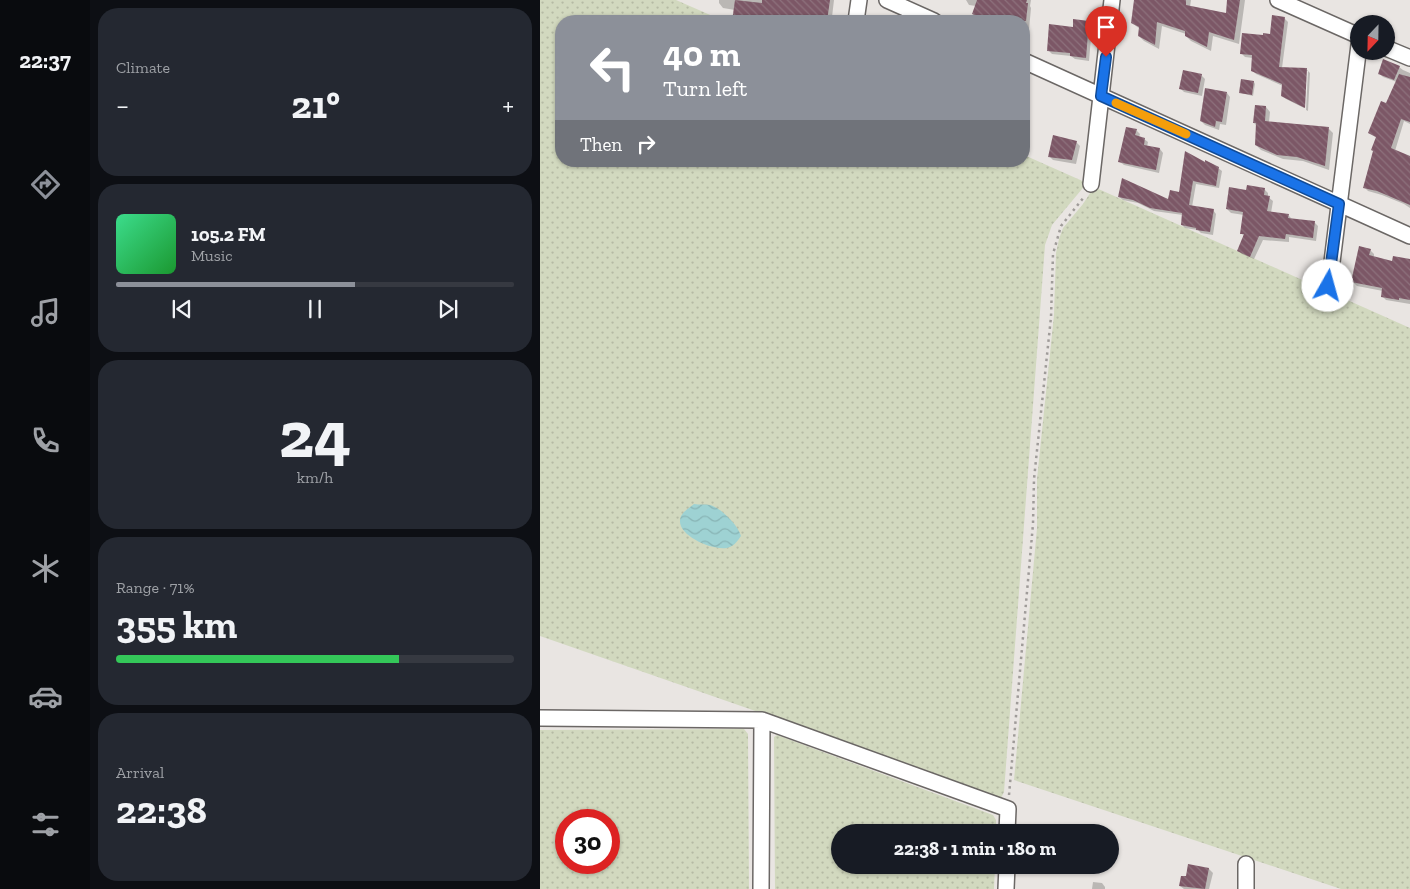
<!DOCTYPE html>
<html lang="en">
<head>
<meta charset="utf-8">
<style>
	:root { --surface:#171b24; --page:#242831; --text:#f1f3f6; --muted:#9ea1a6; --line:#363941; --accent:#8c9099 }
	body { margin:0; font-family:"Zilla Slab",serif; background:var(--page); color:var(--text); height:100vh; display:flex; flex-direction:column; font-size:19px; white-space:nowrap }
	* { box-sizing:border-box; margin:0 }
	p { font-size:16px; color:var(--muted) }
	.icon { flex:none; width:28px; height:28px; fill:none; stroke:currentColor; stroke-width:2; stroke-linecap:round; stroke-linejoin:round }
	.map { position:relative; flex:1; overflow:hidden }
	.sheet { display:flex; flex-direction:column; gap:8px; padding:8px; background:#0d0f14; width:450px }
	.sheet>* { flex:none }
	.guide { position:absolute; left:15px; top:15px; width:475px; height:152px; border-radius:20px; box-shadow:0 1px 4px #0004; background:#8c9099; color:#fff; overflow:hidden }
	.needle { width:32px; rotate:202deg }
	.buttons { position:absolute; left:810px; top:15px; display:grid; gap:10px }
	.buttons a { display:grid; place-items:center; width:45px; height:45px; border-radius:50%; background:var(--surface); box-shadow:0 1px 4px #0004; font-size:25px }
	.speed { position:absolute; left:15px; top:809px; display:flex; gap:10px; font-size:25px; font-weight:700; text-align:center }
	.speed>* { display:grid; place-content:center; width:65px; height:65px; border-radius:50%; background:var(--surface); box-shadow:0 1px 4px #0004; line-height:1 }
	.speed .limit { border:8px solid #d22; background:#fff; color:#111 }
	.pin { position:absolute; display:grid; place-items:center; width:42px; height:42px; color:#fff; margin:-51px -21px; border-radius:50% 50% 50% 0; rotate:-45deg; box-shadow:0 0 5px #0007 }
	.pin .icon { rotate:45deg }
	.me { position:absolute; width:55px; margin:-28px; rotate:7deg; stroke-linejoin:round; filter:drop-shadow(0 0 4px #0008) }
	.turn { display:flex; align-items:center; gap:18px; height:105px; padding:0 25px; font-size:22px }
	.turn .icon { width:65px; height:65px; stroke-width:2.5 }
	.turn b { display:block; font-size:35px; line-height:42px }
	.then { display:flex; align-items:center; height:48px; padding:0 25px; background:#0003; gap:10px; font-size:19px }
	.big { font-size:38px; font-weight:700; line-height:1.1 }
	.sheet .tile { flex:1; display:flex; flex-direction:column; justify-content:center; gap:8px; min-width:0; padding:0 18px; border-radius:20px; background:var(--page) }
	.sheet .dial { align-items:center; gap:0 }
	.dial b { font-size:65px; line-height:1 }
	.song { display:flex; align-items:center; gap:15px }
	.cover { width:60px; height:60px; border-radius:8px; background:linear-gradient(135deg,hsl(150 70% 55%),hsl(130 70% 35%)) }
	.played { height:5px; border-radius:2px; background:linear-gradient(90deg,var(--accent) 60%,var(--line) 60%) }
	.keys { display:flex; justify-content:space-around; direction:ltr }
	.heat { display:flex; justify-content:space-between; align-items:center; font-size:28px; direction:ltr }
	.charge { height:8px; border-radius:4px; background:linear-gradient(90deg,#34c759 71%,var(--line) 0) }
	.trip { position:absolute; left:291px; top:824px; width:288px; height:50px; border-radius:25px; background:var(--surface); box-shadow:0 1px 4px #0004; font-weight:700; line-height:50px; text-align:center }
	main { display:flex; flex:1; min-height:0 }
	.menu { display:flex; flex-direction:column; width:90px; justify-content:space-around; align-items:center; background:#090b0e; color:var(--muted) }
	.menu .icon { width:35px; height:35px }
	.menu .active { color:var(--accent) }
	.menu b { font-size:22px; color:var(--text) }
	.map>svg:first-child { display:block }
	.grass { fill:url(#grass-dots); fill-rule:evenodd }
	.water { fill:url(#water-waves) }
	.shadow { fill:#0003 }
	.building { fill:url(#building-back-hatch) }
	.lines { fill:none; stroke-linecap:round; stroke-linejoin:round }
	.minor-casing { stroke:#6b6765; stroke-width:18 }
	.path { stroke:#9f9b99; stroke-width:2.5; stroke-dasharray:2.5 4; stroke-linecap:butt }
	.minor { stroke:#fff; stroke-width:15 }
	.route-casing { stroke:#114b97; stroke-width:12 }
	.route { stroke:#1a73e8; stroke-width:9 }
	.slow { stroke:#f59e0b; stroke-width:9 }
</style>
</head>
<body>
<main>
<nav class="menu">
<b>22:37</b>
<svg class="icon active" aria-label="directions" viewBox="0 0 24 24"><path d="M12 3l9 9-9 9-9-9zM9 14v-3h6M13 9l2 2-2 2"/></svg>
<svg class="icon" aria-label="music" viewBox="0 0 24 24"><path d="M9 18V5l10-2v13"/><circle cx="6" cy="18" r="3"/><circle cx="16" cy="16" r="3"/></svg>
<svg class="icon" aria-label="phone" viewBox="0 0 24 24"><path d="M5 4h4l2 5-3 2q2 4 5 5l2-3 5 2v4C11 20 4 13 5 4z"/></svg>
<svg class="icon" aria-label="climate" viewBox="0 0 24 24"><path d="M12 3v18M4 7l16 10M4 17L20 7"/></svg>
<svg class="icon" aria-label="car" viewBox="0 0 24 24"><path d="M5 17H2v-5l4-1 3-4h7l3 4 3 1v5h-3M9 17h6M6 11h13"/><circle cx="7" cy="17" r="2"/><circle cx="17" cy="17" r="2"/></svg>
<svg class="icon" aria-label="filters" viewBox="0 0 24 24"><path d="M4 7h16M4 17h16"/><circle cx="9" cy="7" r="2"/><circle cx="15" cy="17" r="2"/></svg>
</nav>
<section class="sheet">
<div class="tile"><p>Climate</p>
<div class="heat"><a>−</a><b class="big">21°</b><a>+</a></div>
</div>
<div class="tile">
<div class="song"><i class="cover"></i><div><b>105.2 FM</b><p>Music</p></div></div>
<div class="played"></div>
<div class="keys"><svg class="icon" aria-label="previous" viewBox="0 0 24 24"><path d="M18 5L8 12l10 7zM5 5v14"/></svg><svg class="icon" aria-label="pause" viewBox="0 0 24 24"><path d="M8 5v14M16 5v14"/></svg><svg class="icon" aria-label="next" viewBox="0 0 24 24"><path d="M6 5l10 7-10 7zM19 5v14"/></svg></div>
</div>
<div class="tile dial"><b>24</b><p>km/h</p></div>
<div class="tile"><p>Range · 71%</p><b class="big">355 km</b><div class="charge"></div></div>
<div class="tile"><p>Arrival</p><b class="big">22:38</b></div>
</section>
<div class="map">
<svg width="870" height="889" viewBox="0 0 870 889">
	<defs>
		<pattern id="grass-dots" width="8" height="8" patternUnits="userSpaceOnUse" patternTransform="scale(1.25)"><rect width="8" height="8" fill="#d2d9bf"/><path d="M2 2h.1M6 6h.1" fill="none" stroke="#b5baa4" stroke-width="1.8" stroke-linecap="round"/></pattern>
		<pattern id="water-waves" width="16" height="10" patternUnits="userSpaceOnUse" patternTransform="scale(1.25)"><rect width="16" height="10" fill="#9ed2d3"/><path d="M0 5q4-4 8 0t8 0" fill="none" stroke="#88b4b5"/></pattern>
		<pattern id="building-back-hatch" width="6" height="6" patternUnits="userSpaceOnUse" patternTransform="scale(1.25)"><rect width="6" height="6" fill="#7c5766"/><path d="M-1 5l2 2M0 0l6 6M5-1l2 2" fill="none" stroke="#8d717c"/></pattern>
	</defs>
	<rect width="100%" height="100%" fill="#e9e5e2"/>
	<!-- grass -->
	<path class="grass" d="M0,0h136l48,21h-163v140h463v-6l63,28 -35,42 -7,20 -41,547 -4,8 -236,-86 -224,-78z
		M554,187l316,141v561h-69l-327,-109 23,-252v-49l17,-164 2,-62 3,-14 4,-11 20,-24z
		M204,729l4,5 1,155h-209v-159zM26,820h43v42h-43z
		M237,735l216,80 3,5v12h-156v33h155l-1,24h-219l-1,-152z"/>
	<!-- water -->
	<path class="water" d="M154,504c5,1 11,0 16,1 11,3 28,20 31,31 -3,4 -6,9 -11,11 -13,6 -51,-10 -50,-26 0,-8 8,-12 14,-17z"/>
	<!-- shadow -->
	<path class="shadow" d="M179,0h115l-2,17 4,3 -103,1 2,-11 -12,-2 -4,-5z
		M426,0h65l-1,6 1,2 -2,22 -5,-1v-8h-37l-10,-4 -4,-3 3,-8 -7,-1z
		M595,0h56l-1,7 37,7 2,-14h16l-6,44 -26,-8 -2,15 -20,-10 -5,-5v-2l-24,-8 -3,23 -15,-8 -5,-5 1,-7 -8,-6z
		M744,18l4,4 -6,46 24,1 4,4 -2,38 -2,-1 2,-39h-3l-1,37 -18,-9 -4,-3 1,-10 -27,-12 -4,-4 1,-12 -8,-1 -4,-4 30,-17z
		M549,22l3,4 -3,35 -14,-2 -4,-3 -19,-2 -4,-4 26,-22z
		M859,67l4,3 7,3v51l-6,-3 -9,30 15,6v51l-6,-4 -22,-9 -14,-4 -4,-4 13,-49 -8,-5 18,-29 10,-22 -14,-5 -4,-4z
		M661,75l4,4 -3,17 -18,-4 -3,-3z
		M714,82l1,2 -2,12 -12,-3z
		M484,90l5,4 -3,20 -2,-1z
		M687,93l3,4 -4,28 -6,-1 -1,6 -14,-5 -4,-4z
		M726,107l4,5 -1,10 59,6 5,5 -4,37 -26,-9 -20,-2 -22,-9 -5,-5 1,-19 -3,-3z
		M596,130l4,4 -1,3 5,2 4,3 -1,5 13,2 3,4 -4,20 -35,-8 -4,-3z
		M536,142l4,4 -4,18 -23,-4 -3,-3z
		M666,164l12,4 4,3 -3,17 -23,-4 -4,23 21,3 3,4 -3,21 -12,-2 -3,-3 -13,-2 -3,-3 1,-10 -29,-4 -16,-8 -15,-3 -4,-3 50,4 11,-8z
		M725,190l3,3v4l5,4 -2,12 17,2 4,4 23,4 3,3 -2,15 -27,-4v5l-26,-2 -9,19 -12,-5 -4,-3 6,-15 -3,-3 3,-18 -13,-2 -4,-4 20,-18z
		M830,250l4,4v4l36,12v34l-24,-4 -4,-4 1,-5 -26,-5 -4,-4z
		M497,829h14l4,3h-18z
		M649,866l20,3 4,4 -4,16h-25l-4,-3 7,-8z
		M553,882l9,1 3,4v2h-13z"/>
	<!-- building -->
	<path class="building" d="M195,0l27,3v-3h68l-3,21h-95z
		M437,0h50l-1,3h2l-2,18h-21l-20,-3 -1,1 -12,-5z
		M594,0h52v5l40,8 1,-13h13l-6,40 -25,-8 -2,15 -22,-11v-5l-28,-9 -2,23 -17,-9 1,-9 -8,-4z
		M732,15l13,2 -6,50 28,1 -2,40 -24,-12 1,-12 -31,-13 1,-16 -12,-1 2,-21 21,2v-2l7,1z
		M533,19l16,2 -3,37 -16,-2v-3l-23,-2 2,-27 24,3z
		M843,59l17,7 -6,14 -16,-6z
		M643,70l19,4 -4,19 -19,-4z
		M859,74l11,3v45l-9,-3 -10,29 19,8v49l-33,-14 -14,-3 10,-37 -2,-1 5,-13 -8,-4 13,-32 5,2z
		M701,79l13,2 -2,14 -13,-2z
		M665,88l22,4 -5,30 -6,-1 -1,6 -15,-6z
		M715,105l11,1 -1,15 64,6 -4,39 -28,-9 -20,-2 -22,-10 1,-22h-3z
		M586,127l11,2 -2,6 10,3 -1,7 16,3 -4,22 -38,-8z
		M513,135l24,6 -5,19 -24,-3z
		M645,151l20,11v-2l14,7 -3,19 -23,-5 -4,24 25,4 -4,23 -14,-2v-2l-15,-3 1,-12 -32,-5 -17,-8 -15,-3 4,-19 46,21 2,-9 9,2z
		M707,185l18,3 -1,7 6,1 -3,15 22,3 -1,4 27,3 -2,17 -27,-4 -1,5 -26,-3 -9,21 -13,-6 7,-17h-4l3,-22 -17,-3 3,-22 17,3z
		M819,246l12,3 -2,6 23,6 1,-5 17,3v41l-11,-2v2l-18,-3 1,-9 -31,-6z
		M648,864l21,4 -4,21 -26,-3 2,-10h5z"/>
	<g class="lines">
		<!-- minor casing -->
		<g class="minor-casing">
			<path id="minor" d="M347,0l47,21
				M738,0l81,36
				M316,21l3,-21
				M846,48l24,10
				M484,61l386,175
				M551,184l21,-184
				M789,286l30,-241
				M0,718l222,2 246,89 -1,23
				M706,864v25
				M221,889l1,-169
				M466,889l1,-24"/>
		</g>
		<!-- path -->
		<path class="path" d="M469,795l24,-271 1,-45 17,-162 2,-63 8,-28 23,-29"/>
		<!-- minor -->
		<use href="#minor" class="minor"/>
	</g>
	<g class="lines">
		<!-- route casing -->
		<g class="route-casing">
			<path id="route" d="M566,57l-5,39 238,108 -11,82"/>
		</g>
		<!-- route -->
		<use href="#route" class="route"/>
		<!-- slow -->
		<path class="slow" d="M576,103l70,31"/>
	</g>
</svg>
<div class="buttons">
<a><svg class="needle" viewBox="-14 -14 28 28"><path d="M0-13l5 13h-10z" fill="#e53935"/><path d="M0 13l5-13h-10z" fill="#9ea1a6"/></svg></a>
</div>
<div class="speed"><div class="limit">30</div></div>
<div class="pin" style="left:566px;top:57px;background:#d93025"><svg class="icon" aria-label="arrive" viewBox="0 0 24 24"><path d="M6 21V4h12l-3 4 3 4H6"/></svg></div>
<svg class="me" style="left:788px;top:286px" viewBox="-20 -20 40 40"><circle r="19" fill="#fff"/><path d="M0-13L10 11 0 6-10 11z" fill="#1a73e8"/></svg>
<div class="trip">22:38 · 1 min · 180 m</div>
<div class="guide">
<div class="turn"><svg class="icon" aria-label="left" viewBox="0 0 24 24"><path d="M17 20v-9H6M10 6l-5 5 5 5"/></svg><div><b>40 m</b>Turn left</div></div>
<div class="then">Then<svg class="icon" aria-label="right" viewBox="0 0 24 24"><path d="M7 20v-9h11M14 6l5 5-5 5"/></svg></div>
</div>
</div>
</main>
</body>
</html>
